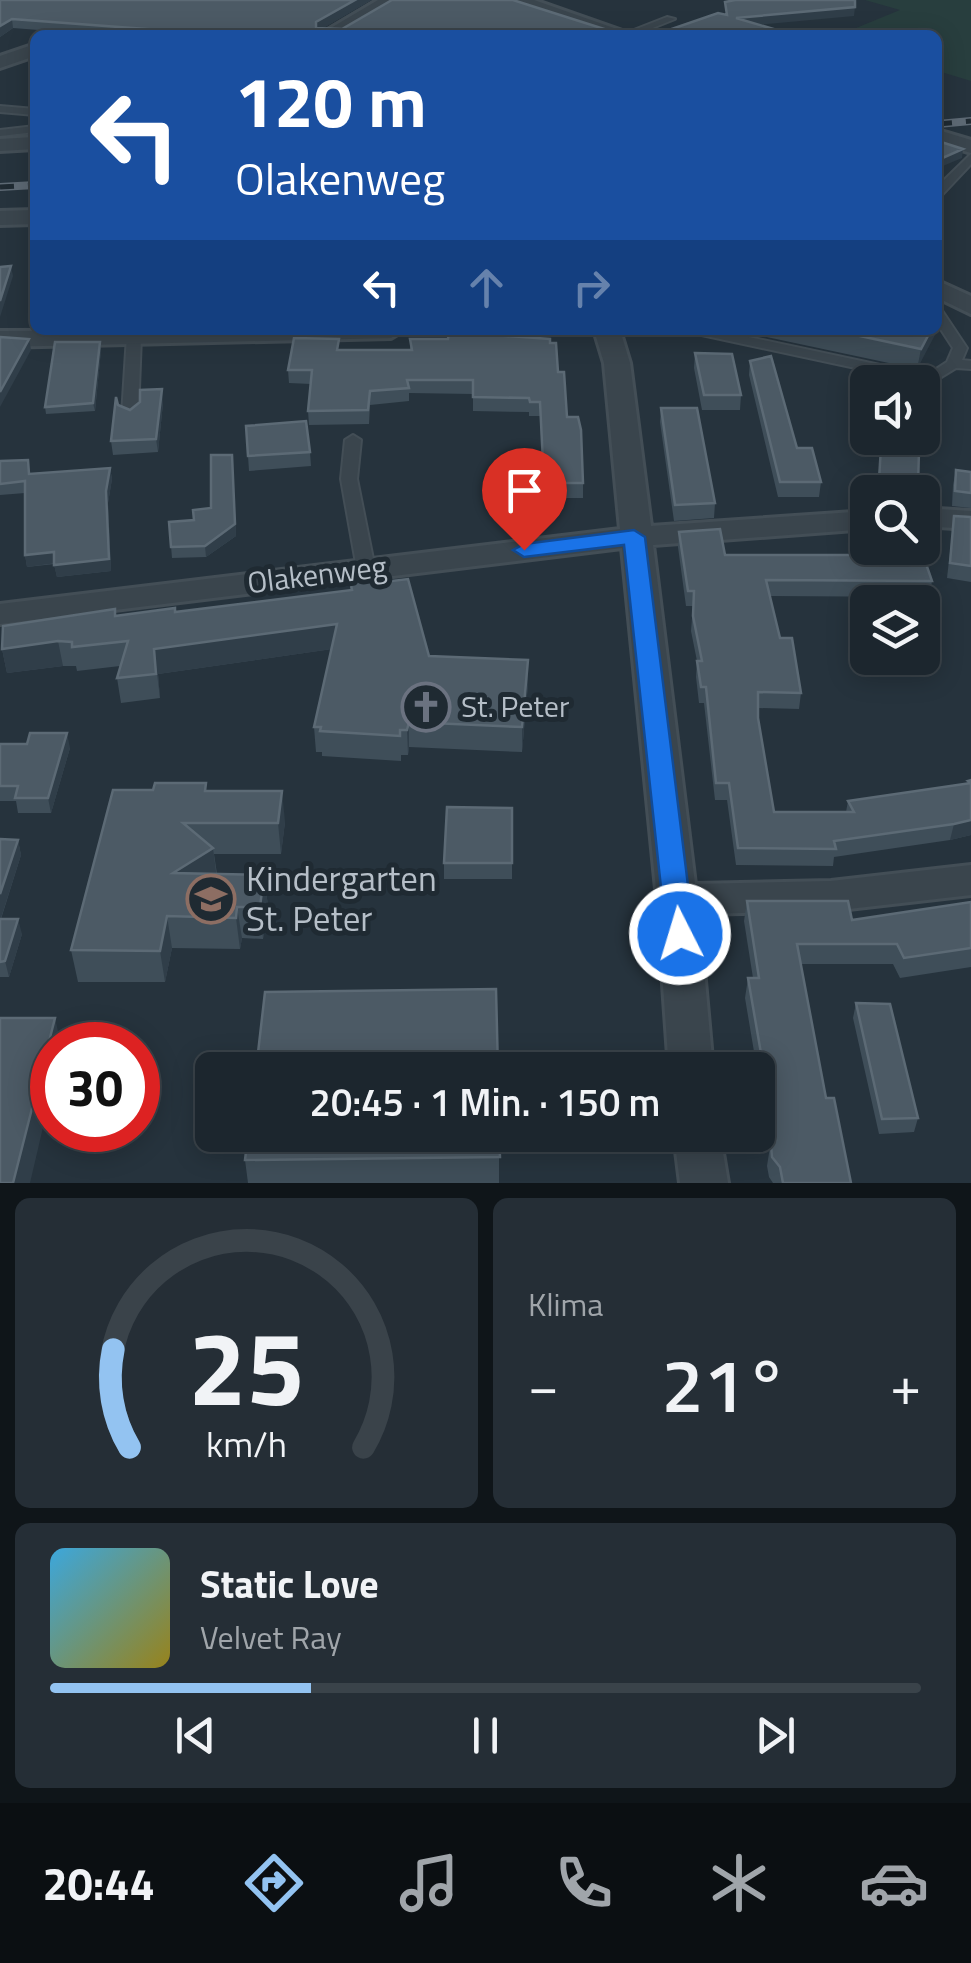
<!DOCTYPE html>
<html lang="de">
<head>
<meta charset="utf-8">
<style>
	:root { --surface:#1c262e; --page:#252e36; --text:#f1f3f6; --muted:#a0a5aa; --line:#3a434a; --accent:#93c3f1 }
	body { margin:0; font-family:"Titillium Web",sans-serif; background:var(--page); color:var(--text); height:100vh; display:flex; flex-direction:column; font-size:38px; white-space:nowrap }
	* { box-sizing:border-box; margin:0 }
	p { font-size:32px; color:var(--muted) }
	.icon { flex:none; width:55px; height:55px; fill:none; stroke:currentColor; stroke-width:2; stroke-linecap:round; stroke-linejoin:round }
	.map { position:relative; height:1183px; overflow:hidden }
	.drawer { display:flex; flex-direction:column; gap:15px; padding:15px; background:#0f1519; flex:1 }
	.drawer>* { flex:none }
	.guide { position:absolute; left:30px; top:30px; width:912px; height:305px; border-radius:15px; box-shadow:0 5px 25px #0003,0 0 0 2px var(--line); background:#1a4fa0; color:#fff; overflow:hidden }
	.buttons { position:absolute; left:850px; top:365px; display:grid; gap:20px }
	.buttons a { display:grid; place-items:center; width:90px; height:90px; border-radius:15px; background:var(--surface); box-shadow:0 5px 25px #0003,0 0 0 2px var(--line); font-size:50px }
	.speed { position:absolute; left:30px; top:1022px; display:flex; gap:20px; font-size:50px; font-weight:700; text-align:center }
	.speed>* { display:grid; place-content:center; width:130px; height:130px; border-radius:50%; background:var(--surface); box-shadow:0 5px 25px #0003,0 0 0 2px var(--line); line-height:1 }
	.speed .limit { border:15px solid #d22; background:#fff; color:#111 }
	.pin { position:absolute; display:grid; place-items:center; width:85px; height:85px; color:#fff; margin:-102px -42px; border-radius:50% 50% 50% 0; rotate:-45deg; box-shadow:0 0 10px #0007 }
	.pin .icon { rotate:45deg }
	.me { position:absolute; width:110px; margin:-55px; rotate:355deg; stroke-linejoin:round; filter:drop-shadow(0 0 8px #0008) }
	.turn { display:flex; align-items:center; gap:35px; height:210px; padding:0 40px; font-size:45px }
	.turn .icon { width:130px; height:130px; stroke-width:2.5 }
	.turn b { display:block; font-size:70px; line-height:85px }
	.lanes { display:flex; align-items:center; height:95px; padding:0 40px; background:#0003; justify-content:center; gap:50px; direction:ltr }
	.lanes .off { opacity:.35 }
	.big { font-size:75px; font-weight:600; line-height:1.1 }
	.drawer .card { flex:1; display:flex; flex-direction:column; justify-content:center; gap:15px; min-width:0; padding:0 35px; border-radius:15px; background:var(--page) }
	.drawer .dial { align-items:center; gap:0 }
	.dial svg { height:260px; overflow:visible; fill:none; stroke:var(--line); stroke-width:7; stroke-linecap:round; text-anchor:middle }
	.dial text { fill:var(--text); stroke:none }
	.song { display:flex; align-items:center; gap:30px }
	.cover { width:120px; height:120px; border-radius:15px; background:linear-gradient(135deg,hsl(200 70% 55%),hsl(50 70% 35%)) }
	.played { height:10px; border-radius:5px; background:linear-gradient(90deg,var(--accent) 30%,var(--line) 30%) }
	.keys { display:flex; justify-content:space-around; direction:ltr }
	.heat { display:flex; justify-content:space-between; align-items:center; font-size:55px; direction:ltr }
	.drawer .tiles { flex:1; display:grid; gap:15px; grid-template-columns:1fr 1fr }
	.card:last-child { grid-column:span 2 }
	.trip { position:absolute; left:195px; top:1052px; width:580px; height:100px; border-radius:15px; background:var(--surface); box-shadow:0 5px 25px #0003,0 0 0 2px var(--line); font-weight:600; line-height:100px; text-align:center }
	.menu { display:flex; height:160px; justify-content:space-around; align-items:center; background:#0b0f12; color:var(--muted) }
	.menu .icon { width:70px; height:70px }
	.menu .on { color:var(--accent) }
	.menu b { font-size:45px; color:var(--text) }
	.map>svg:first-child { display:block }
	.green { fill:#283e3e }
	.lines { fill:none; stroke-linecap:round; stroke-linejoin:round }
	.service-casing { stroke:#434e56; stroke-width:4 }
	.minor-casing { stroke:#434e56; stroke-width:6 }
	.service { fill:#3a454d; fill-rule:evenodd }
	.minor { fill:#3a454d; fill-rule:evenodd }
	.rail-casing { stroke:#5d6974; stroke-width:8 }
	.rail { stroke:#1f2a32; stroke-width:5; stroke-dasharray:14; stroke-linecap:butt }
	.wall { fill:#3f4e59 }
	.shaded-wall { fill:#303e49 }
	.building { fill:#4c5a65; stroke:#5c6a75; stroke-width:2.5 }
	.route { fill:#1a73e8; stroke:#114b97; stroke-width:2.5 }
	.labels { text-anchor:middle; stroke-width:10; stroke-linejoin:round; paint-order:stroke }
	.street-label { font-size:30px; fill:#b6bfc8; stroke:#1f2a32 }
	.poi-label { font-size:30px; fill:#b6bfc8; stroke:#1f2a32; text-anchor:start }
	.near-poi-label { font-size:35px; fill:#b6bfc8; stroke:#1f2a32; text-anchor:start }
</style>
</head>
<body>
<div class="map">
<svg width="971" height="1183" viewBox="0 0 971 1183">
	<rect width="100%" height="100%" fill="#26333d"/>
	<!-- green -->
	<path class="green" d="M865,0h106v81l-33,-10v-36h-99l61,-25z"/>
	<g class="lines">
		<!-- service casing -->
		<g class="service-casing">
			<path id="service" d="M667,17l8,2 -40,16h-14z
				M0,106l35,3v6l-35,-3z
				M35,126v6l-35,4v-6z
				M971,154v10l-29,31h-4v-9z
				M938,311l5,1 24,36 -5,12 9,1v8l-15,-1 -26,16 -233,-50 -7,-4h26l211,45 20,-13 6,-14 -15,-23z
				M134,332l7,4 -3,79 -8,5 -8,-5 5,-79z
				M353,435l8,5 -4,39 18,90 -9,5 -9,-5 -16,-90 4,-39z"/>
		</g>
		<!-- minor casing -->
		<g class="minor-casing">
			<path id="minor" d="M378,0h22l-59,35h-22z
				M507,0h27l100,35h-27z
				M35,44v12l-35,12v-12z
				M938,130l33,10v13l-33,-10z
				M35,137v12l-35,2v-12z
				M35,210v14l-35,1v-14z
				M938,281l33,15v18l-33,-16z
				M404,330l-13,8 -391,9v-16z
				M594,330h26l10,33 21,163 217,-15v18l-215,16 42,339 136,-3 140,-16v30l-140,16 -132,3 14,156h-44l-12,-171 -35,-351 -622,76v-20l620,-75 -16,-166z
				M922,508l49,3v18l-49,-3z
				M674,1135h46l8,48h-48z"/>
		</g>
		<!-- service -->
		<use href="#service" class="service"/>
		<!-- minor -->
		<use href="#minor" class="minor"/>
		<!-- rail casing -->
		<g class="rail-casing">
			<path id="rail" d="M938,124l33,-3
				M0,187l35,-2"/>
		</g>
		<!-- rail -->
		<use href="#rail" class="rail"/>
	</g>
	<!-- wall -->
	<path class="wall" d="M0,0h371l-48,28 300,7h-520l-90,-7 -13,9z
		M734,330h202l-19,39z
		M410,339l148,33 25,111v15h-39l-4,-82h-11v-4l-56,-1v-17l-64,-1v8l-39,4 -1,19 -60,1 -1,-14 3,-27 -22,-1 -1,-13 52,-20h70z
		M100,342l1,8 -6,61 -49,3 -1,-7z
		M695,353l46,42 -1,15h-38l-8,-42z
		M750,361l47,87 24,34 -2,15h-41l-29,-122z
		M163,403l-5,49 -45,3 -2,-14 7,-36 12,5z
		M661,408l54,95 -1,15 -40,3 -14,-99z
		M246,426l64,26 1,14 -62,5z
		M881,447l37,38 -1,7h-40z
		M232,455l4,81 -30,21 -34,1 -3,-36 25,-2 17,-12z
		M0,461l31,13 79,-6 2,11 -4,24 3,68 -54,6 -3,-13 -27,3 -2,-12v-62l-25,2z
		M956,470l15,2v36l-19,-2 1,-21z
		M954,516l17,1v65l-24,-4z
		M679,532l46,23 207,26 -3,16 -159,-1 10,42 21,55 -2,16 -41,-1v10l16,94h72l2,-11 120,-17v-3l3,-1v55l-21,5 -116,17 -1,9 -97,-1 -9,-65h-12l-11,-97h-5l-3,-26 1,-16 -6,-30 2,-25h-7l-8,-59z
		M350,581l34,1 45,74 99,28 -6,68 -113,-5 -1,8h-7v6l-79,-5v-4h-6l-2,-25 18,-78 -174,25 2,24 -39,5 -4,-25 3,-12 -43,5 -1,-5h-13l-56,7 -5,-24 114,-33 59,-4 176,-22z
		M0,744l70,4 -19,65h-33l-2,-12h-16z
		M208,791l77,31 -4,32h-67l3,20 47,1 4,31 -5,33 -21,-1 -2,11 -68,-1 -7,34h-87l-7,-32z
		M512,808v71h-68v-16z
		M0,839l18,1 3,15 -20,64 21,15 -13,43h-9z
		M747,901l105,19 119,-18v65l-71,11 -7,-14h-92l25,134 25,85h-78l-4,-6 -2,-11 3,-19 -25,-149 3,-20h5l-9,-57z
		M856,1003l62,115 -4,14 -35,2 -26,-116z
		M499,1135v48h-251l-3,-23z"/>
	<!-- shaded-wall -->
	<path class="shaded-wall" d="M355,0h16l-54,32 -1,3v-13z
		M855,7l-1,9 -119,11 1,-9z
		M12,19l1,9 -13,9v-11z
		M963,149l-1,9 -24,10v-8z
		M11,266l2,10 -13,41v-16z
		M931,330h5l-1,5 -18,34 4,-20z
		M29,339l2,11 -31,57v-15z
		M100,342l1,8 -6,61 -2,-8z
		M162,389l1,14 -5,49 -2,-13z
		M232,455l4,81 -30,21 -1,-11z
		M110,468l2,11 -4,24 3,68 -54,6 -3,-12 52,-74z
		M54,552l2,11 -29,4 -2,-12z
		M337,624l2,24 -181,26 2,24 -6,-49z
		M58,641l5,25 -56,7 -5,-24z
		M528,660v24l-6,68v-25z
		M409,722v25l-1,8 -1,-25z
		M67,733l3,15 -19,65 -3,-15z
		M282,791l3,31 -4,32 -3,-31z
		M971,820v15l-21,5 4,-16z
		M18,840l3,15 -21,66v-27z
		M213,848l4,31 -44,-6z
		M264,875l4,31 -5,33 -3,-32z
		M237,907l5,31 -2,11 -4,-31z
		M167,916l5,32 -7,34 -5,-31z
		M18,919l4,15 -13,43 -4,-16z
		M55,1018l6,27h-9v44l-22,94h-17z"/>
	<!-- building -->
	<path class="building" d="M0,0h355l-39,22v6l26,1 50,-29h121l110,35h-491l13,-6 -133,-10 -12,7z
		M735,0h120v7l-119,11 58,17h-145v-2l14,-1 55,-19 9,2 -2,-13z
		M938,141l25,8 -25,11z
		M11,266l-11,35v-34z
		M832,330h99l-10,19z
		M449,332l101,7v4h6l2,29h6l3,45h11l3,13 2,53h-39l-4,-81h-10l-1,-4 -56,-1v-17h-66l2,8 -39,3 -2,19 -60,1 4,-41h-24l6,-32 45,1 -2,11h75l-2,-11h38z
		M0,337l29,2 -29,53z
		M55,342h45l-7,61 -48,4z
		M695,353l37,1 9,41h-37z
		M771,356l26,92h15l9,34h-41l-30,-121z
		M162,389l-6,50 -45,2 5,-44 2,8 12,5 10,-8v-12z
		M661,408h36l18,95 -40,2z
		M306,421l4,31 -62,4 -2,-30z
		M881,447l38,4 -1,34 -39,-5z
		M211,455h21l3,69 -30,22 -34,1 -2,-25 25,-2 -1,-10 18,-2z
		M28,460l1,14 81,-6 -4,23 3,68 -55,6v-13l-29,3v-74l-25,3v-23z
		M956,470l15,2v21l-16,-2z
		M954,516l17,1v49l-21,-3z
		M720,529l5,26h198l9,26 -166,-1 14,58h12l9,55 -43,-1v26l16,94h80l-6,-11 123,-18 -3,-2 3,-1v40l-17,4 -120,17 2,8 -98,-1 -9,-65h-13l-10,-96h-5l-4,-26h5l-9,-45 1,-25h-6l-9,-59z
		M382,576l2,6 24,-3 21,77 99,4 -6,67 -113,-5 -2,8h-7v6l-80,-5 1,-4h-7l23,-103 -183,25 2,25 -39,4 11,-37 -56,6v-5l-14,-1 -56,8 1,-23 112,-17v7l60,-8v4l177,-22 -2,-9z
		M30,733h37l-19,65h-33l3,-12h-18v-42h27z
		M155,783h51l-1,8h77l-4,32h-95l30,25 -40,25 91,2 -4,32h-23l-1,11 -69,-2 -7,35 -89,-1 42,-160h40z
		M447,807l65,1v55h-68z
		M0,839l18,1 -18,54z
		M747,901h101l4,19 119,-18v46l-67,10 -7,-14h-100l29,154h8l17,85h-68l-3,-16 -8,-10 -1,-12 5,-5 -28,-162h11z
		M0,919h18l-13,42 -5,1z
		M496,989l2,81h-242l9,-78z
		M856,1003l34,1 28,114 -36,1z
		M0,1018h55l-42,165h-13z
		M248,1135h251l1,22 -255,3z"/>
	<!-- route -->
	<path class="route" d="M634,530l11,7 49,397 -4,7 -10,4 -10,-4 -4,-7 -42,-389 -100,12 -11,-7 11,-6z"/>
	<!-- icons -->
	<defs>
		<g id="church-ring" transform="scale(2.5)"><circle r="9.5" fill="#1f2a32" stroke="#6b7280" stroke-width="1.5"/><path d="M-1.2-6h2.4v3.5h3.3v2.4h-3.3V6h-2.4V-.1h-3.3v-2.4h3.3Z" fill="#6b7280"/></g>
		<g id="school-ring" transform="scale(2.5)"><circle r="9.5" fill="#1f2a32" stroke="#8d6e63" stroke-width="1.5"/><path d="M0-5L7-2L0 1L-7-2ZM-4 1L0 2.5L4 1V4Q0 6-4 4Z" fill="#8d6e63"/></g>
	</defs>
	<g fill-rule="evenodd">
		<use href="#church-ring" x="426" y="707"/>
		<use href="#school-ring" x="211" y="899"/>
	</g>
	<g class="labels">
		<!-- street labels -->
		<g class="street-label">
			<text transform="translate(317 575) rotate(-7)" y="10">Olakenweg</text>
		</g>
		<!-- poi labels -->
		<g class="poi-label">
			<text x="461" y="717">St. Peter</text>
		</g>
		<!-- near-poi labels -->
		<g class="near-poi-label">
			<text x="246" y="891">Kindergarten<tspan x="246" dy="40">St. Peter</tspan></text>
		</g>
	</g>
</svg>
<div class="buttons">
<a><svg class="icon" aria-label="sound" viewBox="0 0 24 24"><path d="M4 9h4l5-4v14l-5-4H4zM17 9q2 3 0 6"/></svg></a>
<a><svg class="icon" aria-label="search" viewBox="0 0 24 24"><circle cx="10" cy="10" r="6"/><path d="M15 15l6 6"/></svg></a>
<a><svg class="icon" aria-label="layers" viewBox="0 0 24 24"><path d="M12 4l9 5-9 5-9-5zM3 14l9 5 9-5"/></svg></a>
</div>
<div class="speed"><div class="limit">30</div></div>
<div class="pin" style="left:524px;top:550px;background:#d93025"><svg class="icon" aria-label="arrive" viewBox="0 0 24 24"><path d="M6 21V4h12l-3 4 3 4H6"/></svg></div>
<svg class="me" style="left:680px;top:934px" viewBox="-20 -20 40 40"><circle r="17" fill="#1a73e8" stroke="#fff" stroke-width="3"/><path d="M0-11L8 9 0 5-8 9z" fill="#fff"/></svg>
<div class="trip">20:45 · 1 Min. · 150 m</div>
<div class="guide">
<div class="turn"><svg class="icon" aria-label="left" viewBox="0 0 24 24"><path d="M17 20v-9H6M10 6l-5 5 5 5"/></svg><div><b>120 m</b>Olakenweg</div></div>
<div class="lanes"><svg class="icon" aria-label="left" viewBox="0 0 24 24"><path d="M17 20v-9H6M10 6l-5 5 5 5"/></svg><svg class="icon off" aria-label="ahead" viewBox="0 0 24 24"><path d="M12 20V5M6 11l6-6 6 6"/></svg><svg class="icon off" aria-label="right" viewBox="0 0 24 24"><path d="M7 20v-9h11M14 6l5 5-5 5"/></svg></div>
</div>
</div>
<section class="drawer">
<div class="tiles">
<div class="card dial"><svg viewBox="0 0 100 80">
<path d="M14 69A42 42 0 1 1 86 69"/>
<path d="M14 69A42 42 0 0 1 9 39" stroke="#93c3f1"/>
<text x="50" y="56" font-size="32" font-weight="700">25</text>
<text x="50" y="72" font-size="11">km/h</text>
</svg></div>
<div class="card"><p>Klima</p>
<div class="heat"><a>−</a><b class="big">21°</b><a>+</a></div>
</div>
<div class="card">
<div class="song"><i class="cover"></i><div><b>Static Love</b><p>Velvet Ray</p></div></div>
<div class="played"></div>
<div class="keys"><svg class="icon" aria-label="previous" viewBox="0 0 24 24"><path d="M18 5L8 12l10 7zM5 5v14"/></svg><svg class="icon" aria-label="pause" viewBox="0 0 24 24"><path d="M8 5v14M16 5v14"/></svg><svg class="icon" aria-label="next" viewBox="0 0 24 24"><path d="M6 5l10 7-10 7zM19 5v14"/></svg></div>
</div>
</div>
</section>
<nav class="menu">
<b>20:44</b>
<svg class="icon on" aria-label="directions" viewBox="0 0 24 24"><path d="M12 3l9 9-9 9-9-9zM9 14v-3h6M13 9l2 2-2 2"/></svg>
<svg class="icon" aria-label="music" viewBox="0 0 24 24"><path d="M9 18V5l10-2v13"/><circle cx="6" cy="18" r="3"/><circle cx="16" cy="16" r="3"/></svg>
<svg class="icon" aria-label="phone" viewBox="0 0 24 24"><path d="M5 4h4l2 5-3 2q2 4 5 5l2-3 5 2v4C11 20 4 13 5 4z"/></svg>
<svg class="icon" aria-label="climate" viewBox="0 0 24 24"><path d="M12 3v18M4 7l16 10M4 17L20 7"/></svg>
<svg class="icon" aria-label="car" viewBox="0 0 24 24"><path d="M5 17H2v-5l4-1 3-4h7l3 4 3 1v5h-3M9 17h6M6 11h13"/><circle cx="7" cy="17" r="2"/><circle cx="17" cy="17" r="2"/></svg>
</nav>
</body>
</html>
